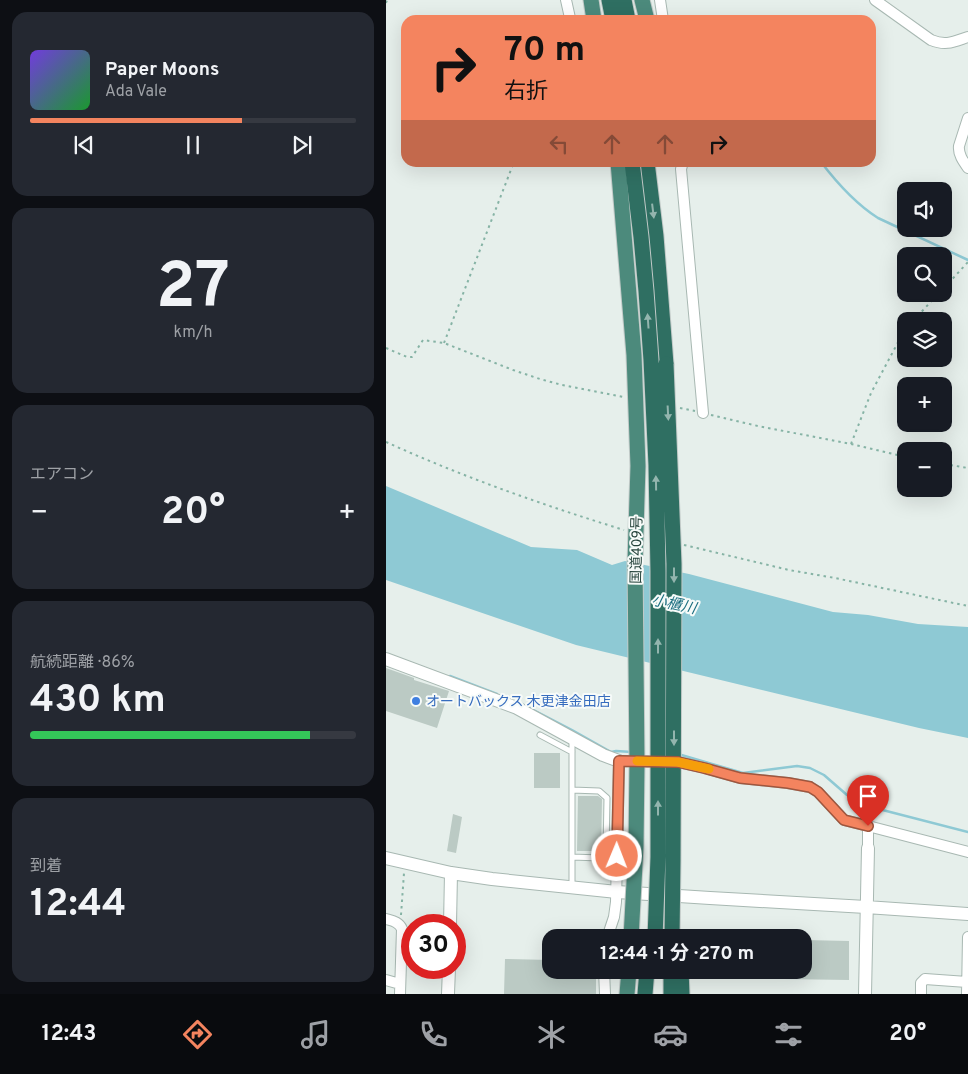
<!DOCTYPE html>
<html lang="ja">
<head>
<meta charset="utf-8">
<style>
	:root { --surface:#171b24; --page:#242831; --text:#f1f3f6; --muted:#9ea1a6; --line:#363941; --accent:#f4845f }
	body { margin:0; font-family:Overpass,"Noto Sans JP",sans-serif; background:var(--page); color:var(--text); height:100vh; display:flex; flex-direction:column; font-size:19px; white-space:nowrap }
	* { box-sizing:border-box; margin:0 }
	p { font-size:16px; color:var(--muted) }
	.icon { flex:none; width:28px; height:28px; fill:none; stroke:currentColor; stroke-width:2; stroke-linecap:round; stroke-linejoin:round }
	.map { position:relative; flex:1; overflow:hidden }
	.side { display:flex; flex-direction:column; gap:12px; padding:12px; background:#0d0f14; width:386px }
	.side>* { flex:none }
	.guide { position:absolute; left:15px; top:15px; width:475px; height:152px; border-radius:15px; box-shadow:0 5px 20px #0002; background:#f4845f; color:#111; overflow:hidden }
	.controls { position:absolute; left:511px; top:182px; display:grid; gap:10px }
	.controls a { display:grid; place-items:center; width:55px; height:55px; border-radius:10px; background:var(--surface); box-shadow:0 5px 20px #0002; font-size:25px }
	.speed { position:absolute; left:15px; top:914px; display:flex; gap:10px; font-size:25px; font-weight:700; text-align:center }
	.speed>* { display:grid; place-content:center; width:65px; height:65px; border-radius:50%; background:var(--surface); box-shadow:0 5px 20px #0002; line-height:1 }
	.speed .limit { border:8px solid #d22; background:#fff; color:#111 }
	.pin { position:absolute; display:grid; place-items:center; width:42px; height:42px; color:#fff; margin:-51px -21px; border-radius:50% 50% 50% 0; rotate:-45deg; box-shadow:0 0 5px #0007 }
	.pin .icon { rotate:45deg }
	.me { position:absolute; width:55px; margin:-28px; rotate:1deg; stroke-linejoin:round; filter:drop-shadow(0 0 4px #0008) }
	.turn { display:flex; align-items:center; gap:18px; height:105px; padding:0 20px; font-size:22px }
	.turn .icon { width:65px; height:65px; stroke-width:2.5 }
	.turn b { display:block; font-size:35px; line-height:42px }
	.lanes { display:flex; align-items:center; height:48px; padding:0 20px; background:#0003; justify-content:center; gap:25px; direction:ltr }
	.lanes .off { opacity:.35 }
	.big { font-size:38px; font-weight:700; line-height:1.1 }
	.side .card { flex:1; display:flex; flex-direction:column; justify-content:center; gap:8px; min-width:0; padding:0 18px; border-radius:15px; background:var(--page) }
	.side .dial { align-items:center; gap:0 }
	.dial b { font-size:65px; line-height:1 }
	.song { display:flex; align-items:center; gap:15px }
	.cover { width:60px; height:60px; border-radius:8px; background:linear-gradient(135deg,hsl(260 70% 55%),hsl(130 70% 35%)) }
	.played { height:5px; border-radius:2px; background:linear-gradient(90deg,var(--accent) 65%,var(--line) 65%) }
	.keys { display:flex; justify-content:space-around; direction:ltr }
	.heat { display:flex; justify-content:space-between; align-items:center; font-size:28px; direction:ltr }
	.charge { height:8px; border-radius:4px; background:linear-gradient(90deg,#34c759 86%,var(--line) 0) }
	.trip { position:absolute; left:156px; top:929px; width:270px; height:50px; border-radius:15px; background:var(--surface); box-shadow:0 5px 20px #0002; font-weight:700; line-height:50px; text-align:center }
	.tab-bar { display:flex; height:80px; justify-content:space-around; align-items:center; background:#090b0e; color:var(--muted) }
	.tab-bar .icon { width:35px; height:35px }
	.tab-bar .active { color:var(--accent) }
	.tab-bar b { font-size:22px; color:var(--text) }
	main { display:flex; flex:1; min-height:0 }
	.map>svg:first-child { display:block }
	.water { fill:#8ec9d4 }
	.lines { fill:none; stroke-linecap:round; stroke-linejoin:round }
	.stream { stroke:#8ec9d4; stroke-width:2.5 }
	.building { fill:#bbcac4 }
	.service-casing { stroke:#a8b8b2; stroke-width:7 }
	.minor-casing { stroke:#a8b8b2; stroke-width:12 }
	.tertiary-casing { stroke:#a8b8b2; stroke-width:14 }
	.trunk-casing { stroke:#c2cac8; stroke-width:17 }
	.motorway-casing { stroke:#c2cac8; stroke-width:17 }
	.path { stroke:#86b3a5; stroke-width:2; stroke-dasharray:2.5 4; stroke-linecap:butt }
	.service { stroke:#fff; stroke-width:5 }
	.minor { stroke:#fff; stroke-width:10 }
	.tertiary { stroke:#fff; stroke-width:12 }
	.trunk { stroke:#4c8a7c; stroke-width:15 }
	.motorway { stroke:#2f6f62; stroke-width:15 }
	.trunk-bridge-casing { stroke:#c2cac8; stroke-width:17; stroke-linecap:butt }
	.motorway-bridge-casing { stroke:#c2cac8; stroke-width:17; stroke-linecap:butt }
	.trunk-bridge { stroke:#4c8a7c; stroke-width:15 }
	.motorway-bridge { stroke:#2f6f62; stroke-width:15 }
	.oneway { fill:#93b5ae }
	.route-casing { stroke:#9f563e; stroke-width:12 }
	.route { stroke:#f4845f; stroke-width:9 }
	.slow { stroke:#f59e0b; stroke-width:9 }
	.shop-dot { fill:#3f7fe0; stroke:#f7fbf9; stroke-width:2 }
	.labels { text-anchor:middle; stroke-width:4; stroke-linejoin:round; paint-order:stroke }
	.street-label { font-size:14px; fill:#24423a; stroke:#f7fbf9 }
	.shop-label { font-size:14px; fill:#366cbe; stroke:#f7fbf9; text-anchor:start }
	.water-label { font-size:15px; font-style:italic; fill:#1c6f80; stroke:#f7fbf9 }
</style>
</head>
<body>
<main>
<section class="side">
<div class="card">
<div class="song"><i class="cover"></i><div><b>Paper Moons</b><p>Ada Vale</p></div></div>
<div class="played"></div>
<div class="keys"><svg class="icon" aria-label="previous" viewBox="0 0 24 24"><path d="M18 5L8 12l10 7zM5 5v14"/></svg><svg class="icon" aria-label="pause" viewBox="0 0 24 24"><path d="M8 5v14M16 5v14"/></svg><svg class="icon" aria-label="next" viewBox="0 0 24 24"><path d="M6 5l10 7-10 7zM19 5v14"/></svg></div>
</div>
<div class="card dial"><b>27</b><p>km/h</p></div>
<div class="card"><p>エアコン</p>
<div class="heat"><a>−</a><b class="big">20°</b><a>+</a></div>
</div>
<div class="card"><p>航続距離 · 86%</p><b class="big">430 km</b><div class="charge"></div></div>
<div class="card"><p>到着</p><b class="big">12:44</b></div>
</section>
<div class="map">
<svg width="582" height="994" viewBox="0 0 582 994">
	<rect width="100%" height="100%" fill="#e6efeb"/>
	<!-- water -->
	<path class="water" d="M0,486l145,61 46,3 35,15 13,-4 64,13 144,38 35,3 50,9 50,3v111l-49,-10 -343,-83 -190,-65z"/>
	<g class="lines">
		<!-- stream -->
		<path class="stream" d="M435,162c16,21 35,42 57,56l90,42
			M64,676l47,18
			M134,703l52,27 39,22 5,-1 16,1
			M292,754l65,19 54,-7 13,2 14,7 23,20 20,11 101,26"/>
	</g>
	<!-- building -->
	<path class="building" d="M0,668l28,10v2l35,11 -12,37 -51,-17z
		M148,753h26v35h-26z
		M192,796h20l4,3 -1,52h-24z
		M67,814l9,3 -6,36 -9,-2z
		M418,940l45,1v39l-65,-1v-9h20z
		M119,959l46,1v10h45v24h-92z"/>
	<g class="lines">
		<!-- service casing -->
		<g class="service-casing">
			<path id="service" d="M154,735l32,17
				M186,790l27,1 8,7 -1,54 -6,6 -28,-1
				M186,886v-146"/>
		</g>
		<!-- minor casing -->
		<g class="minor-casing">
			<path id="minor" d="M180,0l4,18
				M274,0l3,20
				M489,0l56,40c15,6 22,2 37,-3
				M582,118l-9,28c-1,8 4,15 9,22
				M297,162l-2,7 22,244
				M482,826l100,26
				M0,919c7,2 13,3 16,10l-2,65
				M221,938l7,-21 2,-15 3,-141 59,1 27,6 35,10 48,5 22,4 8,5 26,28 24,6v22
				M218,970l1,24
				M0,980l14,4
				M535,994v-11l4,-4 42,3
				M581,994l1,-57"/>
		</g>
		<!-- tertiary casing -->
		<g class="tertiary-casing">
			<path id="tertiary" d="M0,659l131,49 86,47 16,6
				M0,858l65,15 41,6 125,13 93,6 156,9 102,7
				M64,925l1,-52
				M62,994l1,-26
				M479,994l3,-146"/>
		</g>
		<!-- trunk casing -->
		<g class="trunk-casing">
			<path id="trunk" d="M205,0l3,20
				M256,0l5,20
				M241,994l2,-24"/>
		</g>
		<!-- motorway casing -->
		<g class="motorway-casing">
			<path id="motorway" d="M223,0l4,20
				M238,0l4,20
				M261,162l9,74 10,128
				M295,970l1,24
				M259,994l2,-24
				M285,994v-24"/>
		</g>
		<!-- path -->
		<path class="path" d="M0,3l1,-3
			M558,288l24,-26
			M527,321l25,-27
			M58,343l70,-181
			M0,348l21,9h5l11,-17 21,3 69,27 27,9 22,6 61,12
			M294,408l15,3
			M325,415l47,11 93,18 55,13
			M0,442c77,35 157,63 238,88
			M465,444l20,-51 32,-60 3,-4
			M558,464l24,4
			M298,545l105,25 46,8 133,28
			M15,915l3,-42"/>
		<!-- service -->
		<use href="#service" class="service"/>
		<!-- minor -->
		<use href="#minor" class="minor"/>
		<!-- tertiary -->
		<use href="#tertiary" class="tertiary"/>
		<!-- trunk -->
		<use href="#trunk" class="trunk"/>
		<!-- motorway -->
		<use href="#motorway" class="motorway"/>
		<!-- trunk-bridge casing -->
		<g class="trunk-bridge-casing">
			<path id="trunk-bridge" d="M232,162l16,193 4,111 -3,97 2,200 -1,83 -5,92"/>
		</g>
		<!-- motorway-bridge casing -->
		<g class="motorway-bridge-casing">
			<path id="motorway-bridge" d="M246,162l9,75 5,54 5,69 5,105 2,106v286l-3,81
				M280,364l8,200 -1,296 -1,78"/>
		</g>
		<!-- trunk-bridge -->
		<use href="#trunk-bridge" class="trunk-bridge"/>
		<!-- motorway-bridge -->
		<use href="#motorway-bridge" class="motorway-bridge"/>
	</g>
	<!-- one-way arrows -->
	<defs><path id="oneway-solid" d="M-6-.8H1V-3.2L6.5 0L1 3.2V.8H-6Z" transform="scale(1.25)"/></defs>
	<g class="oneway">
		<use href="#oneway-solid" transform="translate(267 211) rotate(83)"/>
		<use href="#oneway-solid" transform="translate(262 321) rotate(-94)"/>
		<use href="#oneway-solid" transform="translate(282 413) rotate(87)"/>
		<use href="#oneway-solid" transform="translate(270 483) rotate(-91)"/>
		<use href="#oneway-solid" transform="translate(288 575) rotate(90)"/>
		<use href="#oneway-solid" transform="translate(272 646) rotate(-90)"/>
		<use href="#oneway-solid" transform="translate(288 738) rotate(90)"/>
		<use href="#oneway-solid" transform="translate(272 808) rotate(-90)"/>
	</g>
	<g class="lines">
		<!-- route casing -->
		<g class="route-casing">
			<path id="route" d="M231,856l2,-95 59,1 26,6 36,10 48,5 22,4 8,5 26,28 24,6"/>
		</g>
		<!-- route -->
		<use href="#route" class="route"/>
		<!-- slow -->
		<path class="slow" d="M251,761l41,1 31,7"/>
	</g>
	<!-- markers -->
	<circle class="shop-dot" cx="30" cy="701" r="5"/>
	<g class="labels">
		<!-- street labels -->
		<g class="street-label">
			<text transform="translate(250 550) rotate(-89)" y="5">国道409号</text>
		</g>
		<!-- shop labels -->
		<g class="shop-label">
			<text x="40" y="706">オートバックス 木更津金田店</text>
		</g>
		<!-- water labels -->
		<g class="water-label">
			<text transform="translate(288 604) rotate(12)" y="5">小櫃川</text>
		</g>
	</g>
</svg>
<div class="controls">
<a><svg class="icon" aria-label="sound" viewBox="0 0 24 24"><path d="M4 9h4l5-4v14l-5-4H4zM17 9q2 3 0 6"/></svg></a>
<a><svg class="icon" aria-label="search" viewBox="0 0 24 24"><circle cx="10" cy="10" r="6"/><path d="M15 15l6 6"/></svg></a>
<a><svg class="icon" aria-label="layers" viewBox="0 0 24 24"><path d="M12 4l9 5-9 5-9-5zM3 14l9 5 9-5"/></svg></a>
<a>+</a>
<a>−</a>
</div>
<div class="speed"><div class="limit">30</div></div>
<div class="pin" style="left:482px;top:826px;background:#d93025"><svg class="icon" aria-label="arrive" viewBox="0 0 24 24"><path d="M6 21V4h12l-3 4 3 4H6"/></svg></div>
<svg class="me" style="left:231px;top:856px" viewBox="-20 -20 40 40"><circle r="17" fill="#f4845f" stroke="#fff" stroke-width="3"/><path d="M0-11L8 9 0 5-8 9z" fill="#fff"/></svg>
<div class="trip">12:44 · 1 分 · 270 m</div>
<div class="guide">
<div class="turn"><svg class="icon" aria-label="right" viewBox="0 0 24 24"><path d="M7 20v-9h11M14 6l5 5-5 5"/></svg><div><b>70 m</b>右折</div></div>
<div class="lanes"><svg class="icon off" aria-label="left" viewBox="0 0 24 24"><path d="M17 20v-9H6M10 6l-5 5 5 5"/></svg><svg class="icon off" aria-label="ahead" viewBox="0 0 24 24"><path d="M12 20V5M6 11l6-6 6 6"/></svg><svg class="icon off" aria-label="ahead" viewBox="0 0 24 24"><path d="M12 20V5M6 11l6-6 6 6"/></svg><svg class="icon" aria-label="right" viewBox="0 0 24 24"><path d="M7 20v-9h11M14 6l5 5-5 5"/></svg></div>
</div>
</div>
</main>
<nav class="tab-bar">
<b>12:43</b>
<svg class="icon active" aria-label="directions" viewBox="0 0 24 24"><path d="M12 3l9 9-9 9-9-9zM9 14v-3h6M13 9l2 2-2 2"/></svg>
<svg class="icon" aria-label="music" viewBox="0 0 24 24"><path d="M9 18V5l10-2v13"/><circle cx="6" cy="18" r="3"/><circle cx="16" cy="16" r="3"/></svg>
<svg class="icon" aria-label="phone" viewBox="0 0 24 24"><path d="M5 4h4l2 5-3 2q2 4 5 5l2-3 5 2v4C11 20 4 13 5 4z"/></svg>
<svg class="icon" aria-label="climate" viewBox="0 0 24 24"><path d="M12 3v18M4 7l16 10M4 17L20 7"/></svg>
<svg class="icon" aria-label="car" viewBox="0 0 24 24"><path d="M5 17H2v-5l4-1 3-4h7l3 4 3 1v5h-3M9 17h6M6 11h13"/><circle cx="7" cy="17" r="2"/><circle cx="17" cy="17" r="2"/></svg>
<svg class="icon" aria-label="filters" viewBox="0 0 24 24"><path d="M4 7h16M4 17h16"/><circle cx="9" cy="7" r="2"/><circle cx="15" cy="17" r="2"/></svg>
<b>20°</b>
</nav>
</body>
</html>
